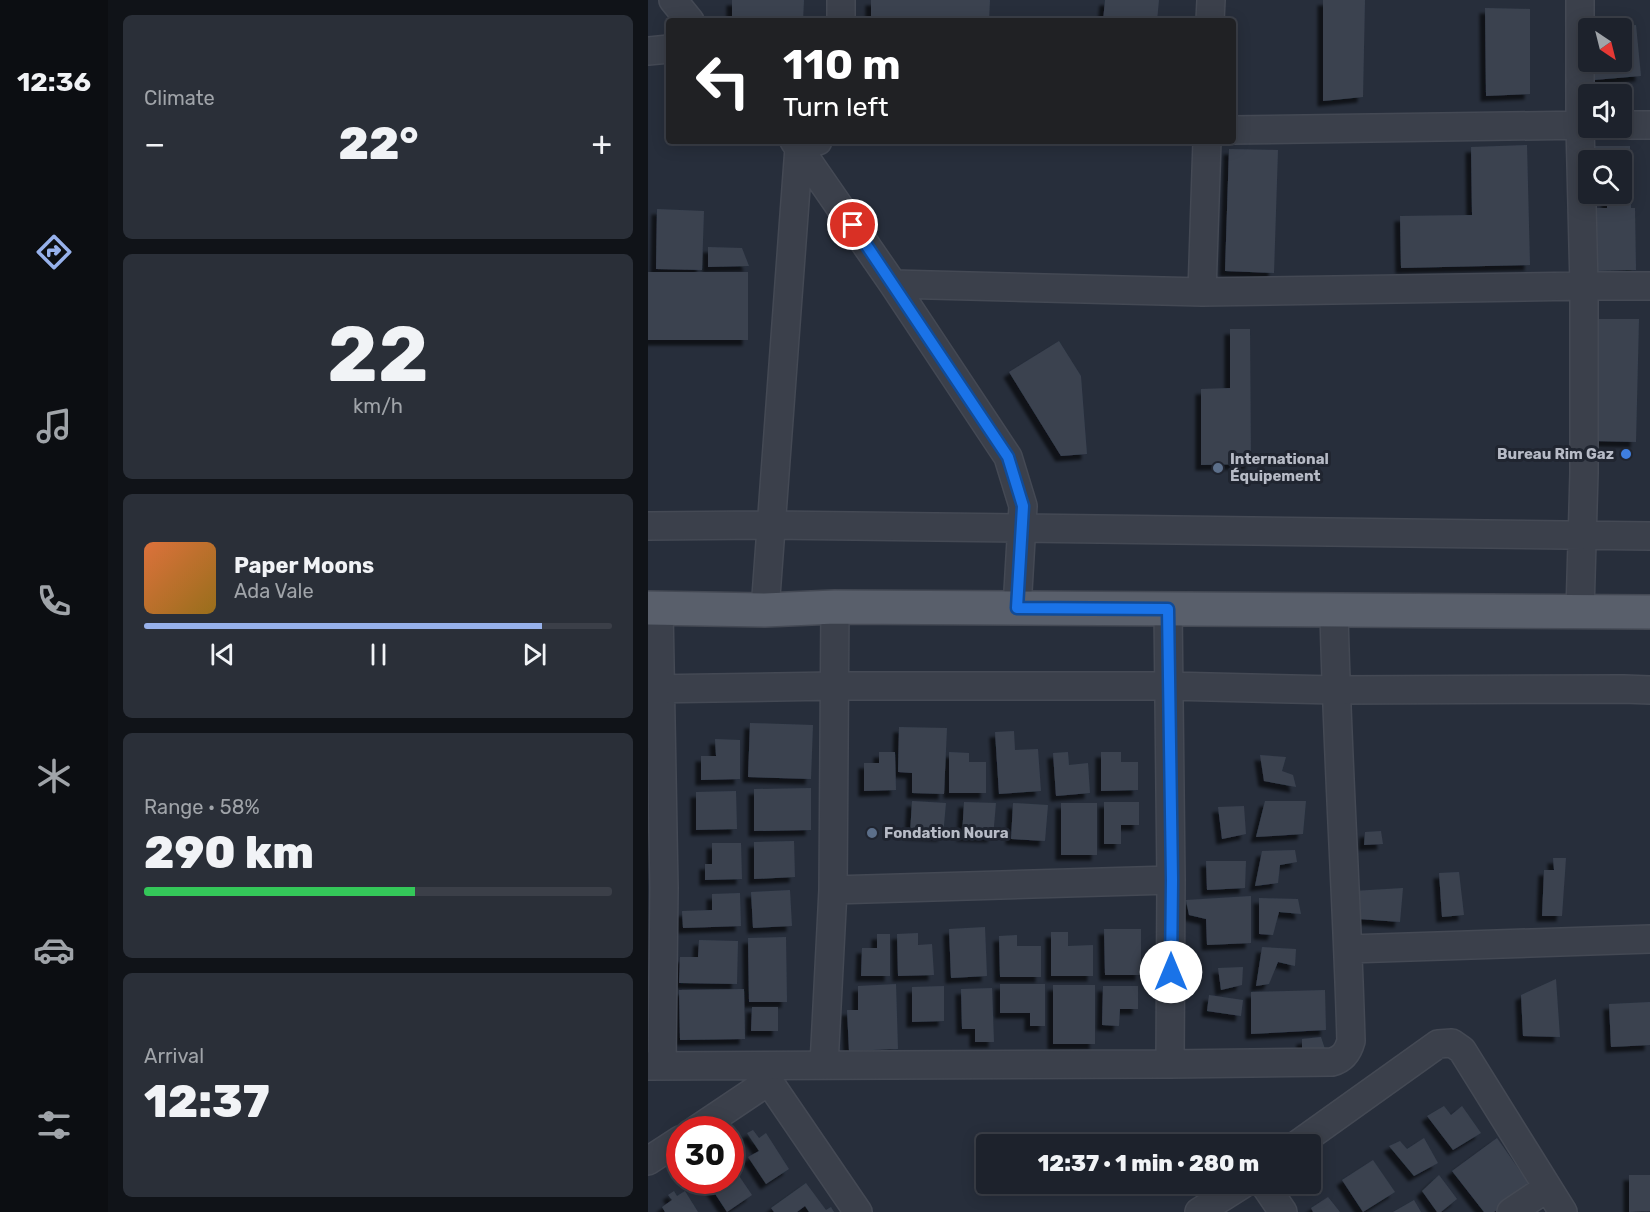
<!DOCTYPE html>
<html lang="en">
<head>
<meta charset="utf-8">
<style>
	:root { --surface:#1d222c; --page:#2a2f38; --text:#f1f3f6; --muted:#a0a4a9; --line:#3b3f48; --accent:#97b1eb }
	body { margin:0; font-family:Rubik,sans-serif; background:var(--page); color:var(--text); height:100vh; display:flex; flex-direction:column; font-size:22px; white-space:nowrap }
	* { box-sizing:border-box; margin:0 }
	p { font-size:20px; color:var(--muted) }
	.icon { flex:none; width:33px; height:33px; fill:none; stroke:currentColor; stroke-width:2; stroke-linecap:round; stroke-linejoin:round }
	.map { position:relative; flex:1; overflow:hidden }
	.panel { display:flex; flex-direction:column; gap:15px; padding:15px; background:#101318; width:540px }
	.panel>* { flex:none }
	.hud { position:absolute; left:18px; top:18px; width:570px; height:126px; border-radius:6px; box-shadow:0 3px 15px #0003,0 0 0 2px var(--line); background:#202124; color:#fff; overflow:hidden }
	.needle { width:39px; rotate:145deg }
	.fabs { position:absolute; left:930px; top:18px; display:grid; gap:12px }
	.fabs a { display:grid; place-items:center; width:54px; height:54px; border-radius:6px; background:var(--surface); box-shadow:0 3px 15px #0003,0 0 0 2px var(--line); font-size:30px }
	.speed { position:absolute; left:18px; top:1116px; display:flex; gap:12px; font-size:30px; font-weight:700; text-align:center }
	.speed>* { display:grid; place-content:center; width:78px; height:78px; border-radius:50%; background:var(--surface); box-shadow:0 3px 15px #0003,0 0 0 2px var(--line); line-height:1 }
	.speed .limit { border:9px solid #d22; background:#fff; color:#111 }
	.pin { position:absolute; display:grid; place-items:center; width:51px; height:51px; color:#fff; margin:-26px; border:3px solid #fff; border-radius:50%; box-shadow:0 2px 6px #0007 }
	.me { position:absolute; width:66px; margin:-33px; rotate:0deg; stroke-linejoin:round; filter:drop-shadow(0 0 4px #0008) }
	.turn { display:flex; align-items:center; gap:21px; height:126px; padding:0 18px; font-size:27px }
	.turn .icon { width:78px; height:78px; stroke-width:2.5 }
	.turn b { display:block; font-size:42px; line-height:51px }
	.big { font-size:45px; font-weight:800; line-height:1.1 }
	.panel .tile { flex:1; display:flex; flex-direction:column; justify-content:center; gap:9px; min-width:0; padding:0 21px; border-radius:9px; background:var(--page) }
	.panel .dial { align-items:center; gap:0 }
	.dial b { font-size:78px; line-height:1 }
	.song { display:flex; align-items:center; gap:18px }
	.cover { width:72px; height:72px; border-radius:9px; background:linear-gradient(135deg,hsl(20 70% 55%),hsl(40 70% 35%)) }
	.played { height:6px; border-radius:3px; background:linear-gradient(90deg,var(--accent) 85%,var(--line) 85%) }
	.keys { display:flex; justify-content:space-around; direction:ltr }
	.heat { display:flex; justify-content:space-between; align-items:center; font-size:33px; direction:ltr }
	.charge { height:9px; border-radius:4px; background:linear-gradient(90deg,#34c759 58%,var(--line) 0) }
	.trip { position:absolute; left:328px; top:1134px; width:345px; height:60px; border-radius:6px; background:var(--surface); box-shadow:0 3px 15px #0003,0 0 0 2px var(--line); font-weight:800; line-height:60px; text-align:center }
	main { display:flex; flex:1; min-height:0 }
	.dock { display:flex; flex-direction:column; width:108px; justify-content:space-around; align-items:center; background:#0c0e12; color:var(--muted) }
	.dock .icon { width:42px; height:42px }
	.dock .selected { color:var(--accent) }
	.dock b { font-size:27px; color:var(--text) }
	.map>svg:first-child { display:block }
	.building { fill:#3a4250; filter:url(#shadow) }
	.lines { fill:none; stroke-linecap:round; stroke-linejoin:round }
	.minor-casing { stroke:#444954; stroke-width:30 }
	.major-casing { stroke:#444954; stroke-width:36 }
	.minor { stroke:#3b404b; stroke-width:27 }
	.major { stroke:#595f6b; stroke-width:33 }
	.route-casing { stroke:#114b97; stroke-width:15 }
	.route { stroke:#1a73e8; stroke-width:10 }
	.shop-dot { fill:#3f7fe0; stroke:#202530; stroke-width:2 }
	.service-dot { fill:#5c6f8a; stroke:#202530; stroke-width:2 }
	.labels { text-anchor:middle; stroke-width:6; stroke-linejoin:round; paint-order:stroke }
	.poi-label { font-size:15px; font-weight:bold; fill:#b7bbc6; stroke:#202530; text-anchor:start }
</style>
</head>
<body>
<main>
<nav class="dock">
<b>12:36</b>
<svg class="icon selected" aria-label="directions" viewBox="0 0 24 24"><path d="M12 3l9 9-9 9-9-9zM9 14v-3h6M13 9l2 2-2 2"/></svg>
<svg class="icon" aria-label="music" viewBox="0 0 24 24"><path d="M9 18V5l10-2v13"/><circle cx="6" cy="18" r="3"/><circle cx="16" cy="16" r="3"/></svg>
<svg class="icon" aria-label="phone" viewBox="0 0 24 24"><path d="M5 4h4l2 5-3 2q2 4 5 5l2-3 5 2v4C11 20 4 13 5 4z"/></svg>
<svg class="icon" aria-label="climate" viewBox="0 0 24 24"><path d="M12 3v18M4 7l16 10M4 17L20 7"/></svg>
<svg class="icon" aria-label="car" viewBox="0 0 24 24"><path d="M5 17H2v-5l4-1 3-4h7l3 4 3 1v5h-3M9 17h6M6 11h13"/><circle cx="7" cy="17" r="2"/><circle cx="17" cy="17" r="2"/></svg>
<svg class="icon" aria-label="filters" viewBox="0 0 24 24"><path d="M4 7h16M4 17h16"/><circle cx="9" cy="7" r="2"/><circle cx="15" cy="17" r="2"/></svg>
</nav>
<section class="panel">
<div class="tile"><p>Climate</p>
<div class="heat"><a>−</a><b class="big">22°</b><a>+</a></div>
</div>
<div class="tile dial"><b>22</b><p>km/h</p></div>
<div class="tile">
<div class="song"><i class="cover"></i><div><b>Paper Moons</b><p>Ada Vale</p></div></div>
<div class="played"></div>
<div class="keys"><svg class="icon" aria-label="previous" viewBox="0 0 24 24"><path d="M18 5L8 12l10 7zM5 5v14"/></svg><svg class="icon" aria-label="pause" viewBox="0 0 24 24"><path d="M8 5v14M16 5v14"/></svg><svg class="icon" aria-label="next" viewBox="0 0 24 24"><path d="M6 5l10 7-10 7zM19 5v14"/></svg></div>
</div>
<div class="tile"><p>Range · 58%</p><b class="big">290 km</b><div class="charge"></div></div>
<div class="tile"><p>Arrival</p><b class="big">12:37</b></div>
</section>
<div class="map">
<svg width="1002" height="1212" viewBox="0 0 1002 1212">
	<defs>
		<filter id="shadow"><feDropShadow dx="-5.5" dy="5.5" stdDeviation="1.5" flood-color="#0009"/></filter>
	</defs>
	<rect width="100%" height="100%" fill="#272e3b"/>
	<!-- building -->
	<path class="building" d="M84,0h72l-1,21h-71z
		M223,0h119l-1,21h-118z
		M457,0h54l-2,21h-54z
		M675,0h42l-2,97 -40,4z
		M837,8l45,1v85l-44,2z
		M988,25l5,51 -47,4 -2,-18h30v-34h-6v-1z
		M879,145l3,120 -129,3 -1,-52 72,-1 -1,-68z
		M941,146h41l1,62h4l1,62 -41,1v-63h12v-14h15v-34h-33z
		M581,149l49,1 -4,123 -49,-2z
		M9,209l47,2 -2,59 -46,-1z
		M60,247l34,1 7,18 -41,1z
		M0,272h100v68h-100z
		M950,319h41l-3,123 -43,-1z
		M582,329h20l1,135 -50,1v-76l29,-1z
		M411,341l22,35 6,78 -26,2 -52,-84z
		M102,723l63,2 -2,54 -63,-2z
		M251,727l48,1 -3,66 -32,-1v-20l-14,-1z
		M366,731l1,19 23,-1 3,42 -42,3 -4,-62z
		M67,739l25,1v39l-39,1v-24h15z
		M231,752h16l1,38 -32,1v-28h15z
		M301,752l20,1v9h17v31h-37z
		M420,752l1,13 19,-2 2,30 -34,3 -3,-43z
		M453,752h20v10h17v28l-37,1z
		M612,755l26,2 -4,14 11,4 3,12 -32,-6z
		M163,788v42l-57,1v-42z
		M88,791l1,38 -41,1v-38z
		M264,801l34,2 -3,33 -33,-2z
		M617,801h41l-3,33 -47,3z
		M316,802l32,1 -3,34 -31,-1z
		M456,802h35v23h-18v19h-17z
		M365,803l35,2 -3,36 -34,-2z
		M413,803h36v52h-36z
		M596,806l2,28 -24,5 -4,-32z
		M733,831l2,13 -19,1 1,-13z
		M146,841l1,36 -41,2v-37z
		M64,843h29l1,36 -37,1v-16h7z
		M647,850l2,12 -17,3 -2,18 -23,3 7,-35z
		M905,858h13l-4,58h-20l2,-46h10z
		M558,861h40l-1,27 -38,2z
		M811,872l5,43 -22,2 -3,-44z
		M755,888l-3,34 -41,-3 -6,-28z
		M142,890l2,36 -39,2 -2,-36z
		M92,893l1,33 -58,2 -1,-17 30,-1v-16z
		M603,896v47l-44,2 -1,-26 -17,-4 -3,-15z
		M611,898l39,1 3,15 -22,-2 -6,23 -14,-1z
		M337,927l2,49 -36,2 -2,-49z
		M456,929h37v46h-36z
		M403,932h17v14l25,-1v31h-42z
		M270,933v12l14,-1 2,31 -36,1 -1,-42z
		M229,934h13v42h-29l1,-28h15z
		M369,935v11h24v31h-41l-1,-41z
		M138,937l1,65h-38l-1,-64z
		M51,940l39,1 -1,43 -58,-1 1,-26h18z
		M614,947l34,2 -1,17 -17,-4 -9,22 -13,2z
		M595,967l-1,18 -21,5 -3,-22z
		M908,979l4,58 -37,-1 -2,-41z
		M248,984l2,65 -49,2 -2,-41h11v-24z
		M352,984h45v42h-15v-13h-30z
		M405,985h42v59h-42z
		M296,986v35l-32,1v-35z
		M455,986h35v23h-18l-1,17 -17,-1z
		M344,988l2,54h-19v-13h-13l-1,-40z
		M96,989l1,50 -65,1 -1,-50z
		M677,990l1,40 -75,4v-42z
		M561,995l34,5 -2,16 -34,-5z
		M1002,1002v43l-39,2 -2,-43z
		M104,1007h26v24h-27z
		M673,1037l5,15h-24v-13z
		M796,1106l7,9 11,-9 19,27 -28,17 -26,-34z
		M105,1130l6,8 7,-5 23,36 -23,15 -18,-27 11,-6 -12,-18z
		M776,1138l14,25 -24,13 -25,-30 11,-5 7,8z
		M849,1138l35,50 -38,24h-10l-32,-41z
		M725,1160l22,32 -32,20 -21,-32z
		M87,1170l17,25 -25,17 -21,-32h24v-7z
		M791,1175l18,24 -16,13h-4l-15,-21z
		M981,1175h21v36l-21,1z
		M158,1183l20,27 5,-3 3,5h-25l-4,-6 -8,6h-23l-3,-4z
		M26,1191l3,5 8,-5 13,21h-33l-3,-5 10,-7 -4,-5z
		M680,1197l12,15h-27l-2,-4z
		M766,1200l7,12h-28z"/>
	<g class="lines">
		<!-- minor casing -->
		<g class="minor-casing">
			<path id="minor" d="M25,0l17,21
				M932,0v125l4,161v187l-4,139
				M193,21v-21
				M562,21l1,-21
				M0,51l21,-2
				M974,125h28
				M585,130l355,-5
				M146,141l99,143 115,173 15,49 -6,102
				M245,284l309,8 382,-6h66
				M554,292l5,-151
				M0,526l123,-1 251,3 628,8
				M11,608l5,280 -2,177
				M520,609l3,271 -1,184
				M117,610l34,-463 19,-6
				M0,689l186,-3h335l166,4 289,-1 26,1
				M185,890l338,-10
				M701,949l301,-10
				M176,1065l9,-175 2,-283
				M0,1066l522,-2 162,-2c11,-3 16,-10 19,-21 -4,-144 -14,-287 -17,-430
				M111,1067l99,145
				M48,1130l73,-49
				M650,1144l140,-100 14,-1 10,7 101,162
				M0,1161l32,-21
				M616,1184l19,28
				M551,1212l44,-28
				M863,1212l36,-24"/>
		</g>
		<!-- major casing -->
		<g class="major-casing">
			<path id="major" d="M0,608l117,2 70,-3 182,1 633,4"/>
		</g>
		<!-- minor -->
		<use href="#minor" class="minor"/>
		<!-- major -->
		<use href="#major" class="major"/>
	</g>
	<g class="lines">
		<!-- route casing -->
		<g class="route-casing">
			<path id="route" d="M205,225l155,232 15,49 -6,102 151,1 4,271 -1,92"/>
		</g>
		<!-- route -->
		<use href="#route" class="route"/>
	</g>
	<!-- markers -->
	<circle class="shop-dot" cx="978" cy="454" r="6"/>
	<g class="service-dot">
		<circle cx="570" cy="468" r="6"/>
		<circle cx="224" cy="833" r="6"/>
	</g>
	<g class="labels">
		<!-- poi labels -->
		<g class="poi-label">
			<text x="966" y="459" text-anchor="end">Bureau Rim Gaz</text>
			<text x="582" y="464">International<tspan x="582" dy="17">Équipement</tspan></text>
			<text x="236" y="838">Fondation Noura</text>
		</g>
	</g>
</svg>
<div class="fabs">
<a><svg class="needle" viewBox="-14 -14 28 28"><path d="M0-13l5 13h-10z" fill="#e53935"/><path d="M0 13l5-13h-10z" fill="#a0a4a9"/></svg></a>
<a><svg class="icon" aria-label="sound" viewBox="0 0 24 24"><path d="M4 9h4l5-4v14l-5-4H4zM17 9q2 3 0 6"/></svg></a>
<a><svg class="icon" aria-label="search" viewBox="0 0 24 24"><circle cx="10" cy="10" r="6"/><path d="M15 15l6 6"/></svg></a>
</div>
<div class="speed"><div class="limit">30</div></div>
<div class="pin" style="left:205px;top:225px;background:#d93025"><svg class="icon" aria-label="arrive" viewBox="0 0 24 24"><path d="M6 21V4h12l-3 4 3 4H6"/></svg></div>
<svg class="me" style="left:523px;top:972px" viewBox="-20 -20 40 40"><circle r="19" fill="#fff"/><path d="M0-13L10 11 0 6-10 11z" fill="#1a73e8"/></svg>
<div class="trip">12:37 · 1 min · 280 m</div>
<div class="hud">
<div class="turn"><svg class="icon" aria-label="left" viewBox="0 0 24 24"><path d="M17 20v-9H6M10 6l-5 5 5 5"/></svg><div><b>110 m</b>Turn left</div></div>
</div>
</div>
</main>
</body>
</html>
